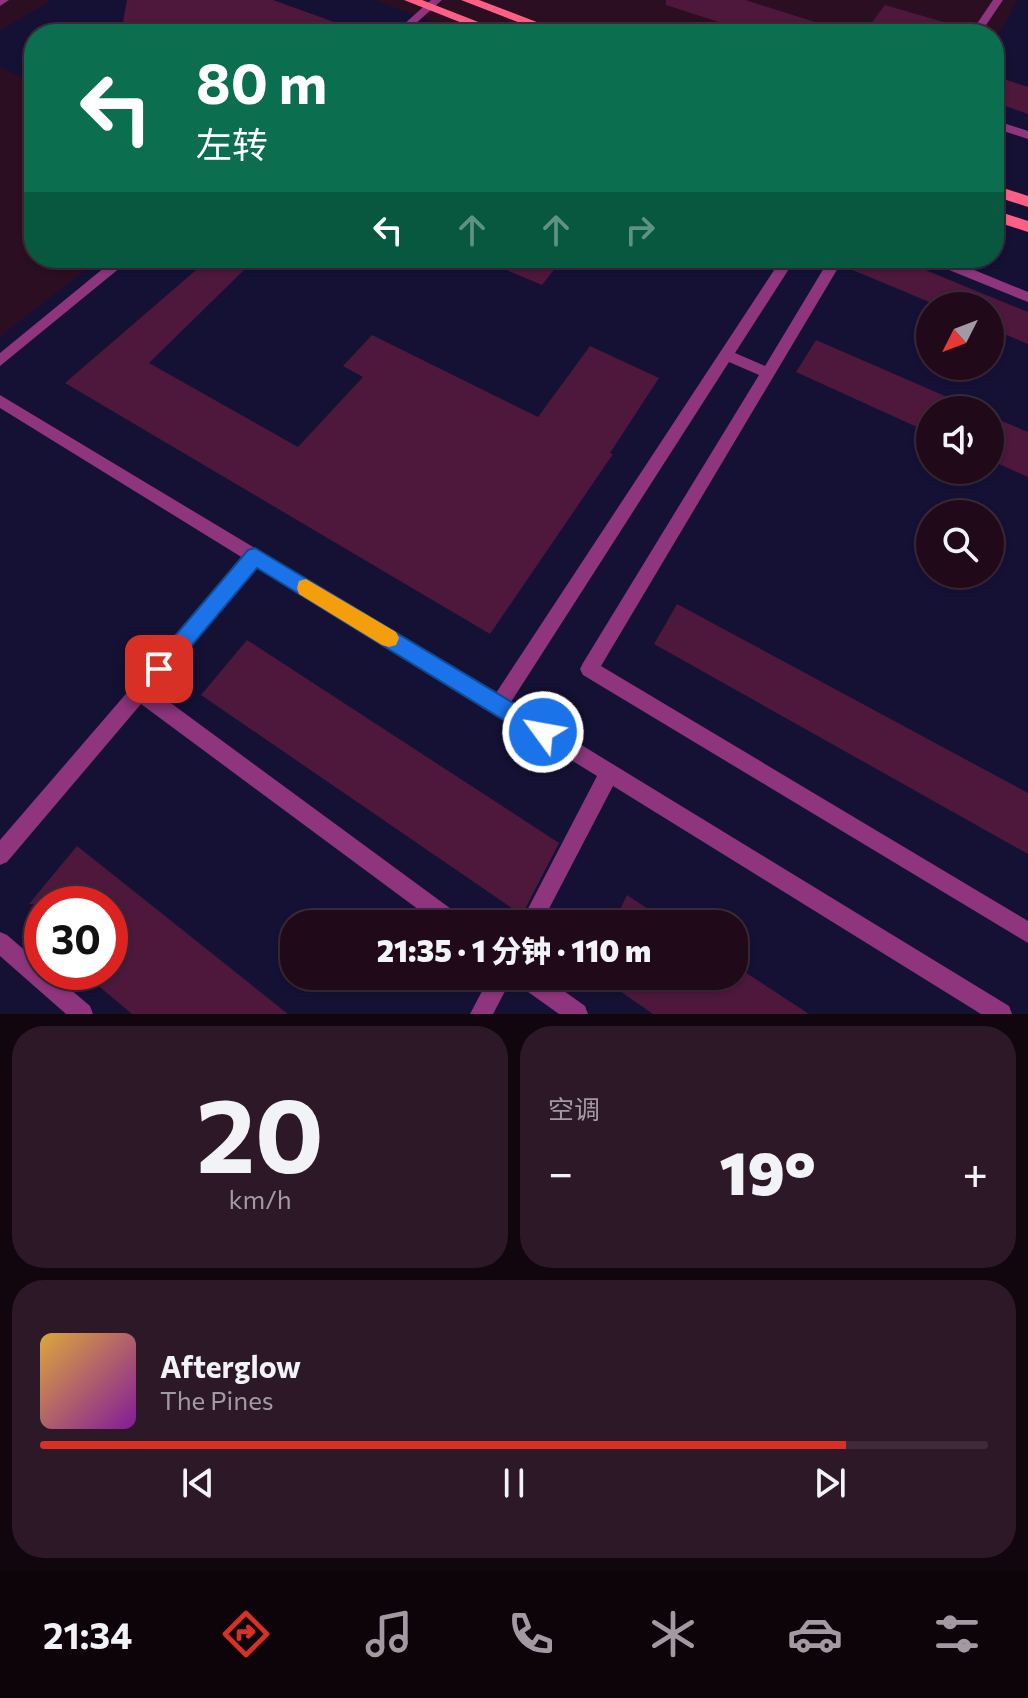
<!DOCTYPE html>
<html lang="zh">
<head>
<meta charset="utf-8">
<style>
	:root { --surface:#200a1a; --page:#2d1827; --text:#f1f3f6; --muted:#a29aa2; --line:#3d2b39; --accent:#d93025 }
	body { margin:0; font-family:Commissioner,"Noto Sans SC",sans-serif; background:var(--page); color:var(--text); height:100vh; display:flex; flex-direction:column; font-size:30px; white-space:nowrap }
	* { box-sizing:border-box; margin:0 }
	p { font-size:26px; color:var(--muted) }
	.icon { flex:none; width:44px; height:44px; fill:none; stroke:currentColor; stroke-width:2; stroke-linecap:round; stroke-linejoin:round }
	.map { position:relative; height:1014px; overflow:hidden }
	.side { display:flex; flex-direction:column; gap:12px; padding:12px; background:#12060e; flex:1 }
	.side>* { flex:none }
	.hud { position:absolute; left:24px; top:24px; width:980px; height:244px; border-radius:32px; box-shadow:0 2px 6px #0004,0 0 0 2px var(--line); background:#0b6e4f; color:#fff; overflow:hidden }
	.needle { width:52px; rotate:228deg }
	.controls { position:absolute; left:916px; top:292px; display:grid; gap:16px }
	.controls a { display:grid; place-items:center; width:88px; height:88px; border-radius:50%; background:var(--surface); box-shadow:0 2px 6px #0004,0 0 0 2px var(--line); font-size:40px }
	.speed { position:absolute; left:24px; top:886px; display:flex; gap:16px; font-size:40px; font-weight:700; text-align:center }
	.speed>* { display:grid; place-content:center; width:104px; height:104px; border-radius:50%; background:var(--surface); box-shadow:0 2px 6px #0004,0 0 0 2px var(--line); line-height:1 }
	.speed .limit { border:12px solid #d22; background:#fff; color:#111 }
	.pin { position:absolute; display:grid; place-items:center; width:68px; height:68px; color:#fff; margin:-34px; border-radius:16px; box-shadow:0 4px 12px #0006 }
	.me { position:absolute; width:88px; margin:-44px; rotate:302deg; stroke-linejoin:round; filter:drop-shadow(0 0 6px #0008) }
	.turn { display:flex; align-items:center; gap:28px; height:168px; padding:0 40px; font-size:36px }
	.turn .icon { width:104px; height:104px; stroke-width:2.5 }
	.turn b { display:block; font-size:56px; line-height:68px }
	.lanes { display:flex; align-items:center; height:76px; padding:0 40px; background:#0003; justify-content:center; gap:40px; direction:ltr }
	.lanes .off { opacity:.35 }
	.big { font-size:60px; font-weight:800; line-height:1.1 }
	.side .card { flex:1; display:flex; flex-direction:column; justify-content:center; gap:12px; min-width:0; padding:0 28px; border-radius:32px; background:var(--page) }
	.side .dial { align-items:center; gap:0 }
	.dial b { font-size:104px; line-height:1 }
	.song { display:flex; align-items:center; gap:24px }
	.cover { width:96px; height:96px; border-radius:12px; background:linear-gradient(135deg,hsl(40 70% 55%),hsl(290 70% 35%)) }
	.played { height:8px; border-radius:4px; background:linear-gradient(90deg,var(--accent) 85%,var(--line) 85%) }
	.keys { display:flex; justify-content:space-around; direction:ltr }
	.heat { display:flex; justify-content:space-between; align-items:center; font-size:44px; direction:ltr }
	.side .tiles { flex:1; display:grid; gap:12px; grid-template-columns:1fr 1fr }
	.card:last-child { grid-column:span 2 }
	.trip { position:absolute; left:280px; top:910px; width:468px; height:80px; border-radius:32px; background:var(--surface); box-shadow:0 2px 6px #0004,0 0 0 2px var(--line); font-weight:800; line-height:80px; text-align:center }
	.tab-bar { display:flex; height:128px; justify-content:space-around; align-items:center; background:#0d040a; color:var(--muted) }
	.tab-bar .icon { width:56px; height:56px }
	.tab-bar .on { color:var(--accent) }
	.tab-bar b { font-size:36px; color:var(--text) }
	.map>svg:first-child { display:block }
	.green { fill:#141135; fill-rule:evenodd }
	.building { fill:#4d183b }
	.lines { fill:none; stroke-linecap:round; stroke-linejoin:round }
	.street { fill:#8e357e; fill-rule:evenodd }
	.primary { fill:#ff5f85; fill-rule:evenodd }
	.route { fill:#1a73e8; stroke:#114b97; stroke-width:2 }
	.slow { fill:#f59e0b }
</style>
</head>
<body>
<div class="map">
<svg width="1028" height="1014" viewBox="0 0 1028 1014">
	<rect width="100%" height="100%" fill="#2b0e22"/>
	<!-- green -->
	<path class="green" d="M52,0h322l92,34h-432v49l-34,-16v-36z
		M1018,0h10v1014h-1028v-677l101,-79h893v-216zM930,306h60v60h-60zM930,410h60v60h-60zM930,514h60v60h-60zM42,904h68v68h-68zM294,924h440v52h-440z"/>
	<!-- building -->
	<path class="building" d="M127,0h146l86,31 -1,3h-222l-14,-6z
		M666,0h79l92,29 -1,5h-80l-90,-29z
		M885,5l79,23 -1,6h-100z
		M994,76l34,11v27l-34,-12z
		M210,258h15l21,10 -97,95 149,84 65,-70 -20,-11 29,-31 166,82 52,-71 69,32 -49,75 3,1 -123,180 -425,-251z
		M478,258h85l-21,27z
		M847,258h49l132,54v32l-38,-16v-22h-51l-96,-40z
		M816,340l161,70h-47v23l-134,-61z
		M990,416l38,16v45l-38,-17z
		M677,604l351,189v61l-374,-210z
		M247,640l312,203 -37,72 -321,-220z
		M77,846l73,58 138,110h-156l-50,-42h28v-68h-81z
		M627,895l44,29h-58z
		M734,965l75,49h-156l-55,-38h136z"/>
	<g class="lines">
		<!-- street -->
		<path class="street" d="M0,0h9l-9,6z
			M431,0h11l-38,34h-11z
			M993,0h10l-23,34h-10z
			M994,120l34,11v8l-34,-11z
			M116,258h16l-132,108v-13z
			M782,258h14l-61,95 30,13 65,-108h14l-243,408 427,255v22l-445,-268 -3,-6 3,-6 176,-288 -30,-13 -218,340 498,304 3,8h-31l-368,-228 -72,138h-21l77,-148 -340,-210 -104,124 309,227 3,7h-27l-297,-220 -134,158 -7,3v-25l243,-282 -243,-150v-13l496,298z
			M925,258h20l83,34v10l-101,-41z
			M0,932l7,3 35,30v7h8l40,34 3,8h-27l-66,-58z
			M490,976h23l-20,38h-23z
			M514,976h29l42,30 3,8h-29l-42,-30z"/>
		<!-- primary -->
		<path class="primary" d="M404,0h18l87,34h-19z
			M461,0h18l89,34h-19z
			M994,185l34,11v11l-34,-11z
			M994,210l34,11v11l-34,-11z"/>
	</g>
	<!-- route -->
	<path class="route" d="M255,548l295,177 4,7 -4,8 -7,3 -7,-3 -279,-172 -91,108 -7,3 -7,-3 -3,-7 3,-6 96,-113z"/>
	<!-- slow -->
	<path class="slow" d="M306,579l90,53 3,6 -3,7 -7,2 -7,-2 -83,-51 -2,-6 2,-7z"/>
</svg>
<div class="controls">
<a><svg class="needle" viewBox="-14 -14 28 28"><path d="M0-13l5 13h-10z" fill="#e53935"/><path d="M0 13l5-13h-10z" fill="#a29aa2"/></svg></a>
<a><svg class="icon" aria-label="sound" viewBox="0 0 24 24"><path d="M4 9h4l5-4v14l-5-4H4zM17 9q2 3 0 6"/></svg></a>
<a><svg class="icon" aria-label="search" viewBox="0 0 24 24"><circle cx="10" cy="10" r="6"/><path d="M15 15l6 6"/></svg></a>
</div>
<div class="speed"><div class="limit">30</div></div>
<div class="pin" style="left:159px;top:669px;background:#d93025"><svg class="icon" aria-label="arrive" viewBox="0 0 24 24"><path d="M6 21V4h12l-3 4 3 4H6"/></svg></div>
<svg class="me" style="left:543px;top:732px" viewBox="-20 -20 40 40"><circle r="17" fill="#1a73e8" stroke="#fff" stroke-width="3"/><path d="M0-11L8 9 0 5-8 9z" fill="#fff"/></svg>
<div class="trip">21:35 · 1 分钟 · 110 m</div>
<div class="hud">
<div class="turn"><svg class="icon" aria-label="left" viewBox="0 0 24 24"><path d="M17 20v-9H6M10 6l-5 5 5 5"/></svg><div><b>80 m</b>左转</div></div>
<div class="lanes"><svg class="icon" aria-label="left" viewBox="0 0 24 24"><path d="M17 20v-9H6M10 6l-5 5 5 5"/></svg><svg class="icon off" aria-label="ahead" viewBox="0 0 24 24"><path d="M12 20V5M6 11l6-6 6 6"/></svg><svg class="icon off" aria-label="ahead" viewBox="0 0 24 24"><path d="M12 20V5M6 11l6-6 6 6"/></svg><svg class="icon off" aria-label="right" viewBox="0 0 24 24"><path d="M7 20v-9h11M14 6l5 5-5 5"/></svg></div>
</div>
</div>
<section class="side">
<div class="tiles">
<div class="card dial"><b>20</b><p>km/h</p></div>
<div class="card"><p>空调</p>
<div class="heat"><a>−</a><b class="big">19°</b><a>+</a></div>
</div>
<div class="card">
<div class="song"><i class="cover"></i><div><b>Afterglow</b><p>The Pines</p></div></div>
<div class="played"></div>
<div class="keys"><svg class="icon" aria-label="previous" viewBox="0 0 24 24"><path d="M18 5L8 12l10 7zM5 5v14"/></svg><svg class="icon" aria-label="pause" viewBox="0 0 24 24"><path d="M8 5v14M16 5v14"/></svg><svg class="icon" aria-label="next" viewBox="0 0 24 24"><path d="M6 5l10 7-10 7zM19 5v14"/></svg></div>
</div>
</div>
</section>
<nav class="tab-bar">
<b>21:34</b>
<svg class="icon on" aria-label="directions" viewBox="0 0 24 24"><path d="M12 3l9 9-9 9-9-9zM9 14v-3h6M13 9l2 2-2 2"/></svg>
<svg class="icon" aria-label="music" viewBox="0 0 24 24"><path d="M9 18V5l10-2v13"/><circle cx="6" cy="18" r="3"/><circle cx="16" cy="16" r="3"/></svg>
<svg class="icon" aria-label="phone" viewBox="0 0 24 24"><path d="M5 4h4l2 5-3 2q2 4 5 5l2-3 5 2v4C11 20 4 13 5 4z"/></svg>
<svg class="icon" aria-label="climate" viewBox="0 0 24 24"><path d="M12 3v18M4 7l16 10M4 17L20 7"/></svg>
<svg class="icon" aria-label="car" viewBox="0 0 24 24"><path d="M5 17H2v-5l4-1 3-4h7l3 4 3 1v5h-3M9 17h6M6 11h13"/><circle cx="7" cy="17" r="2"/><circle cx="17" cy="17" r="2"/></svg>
<svg class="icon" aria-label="filters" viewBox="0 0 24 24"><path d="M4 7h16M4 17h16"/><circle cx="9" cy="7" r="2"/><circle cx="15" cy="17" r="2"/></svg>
</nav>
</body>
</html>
